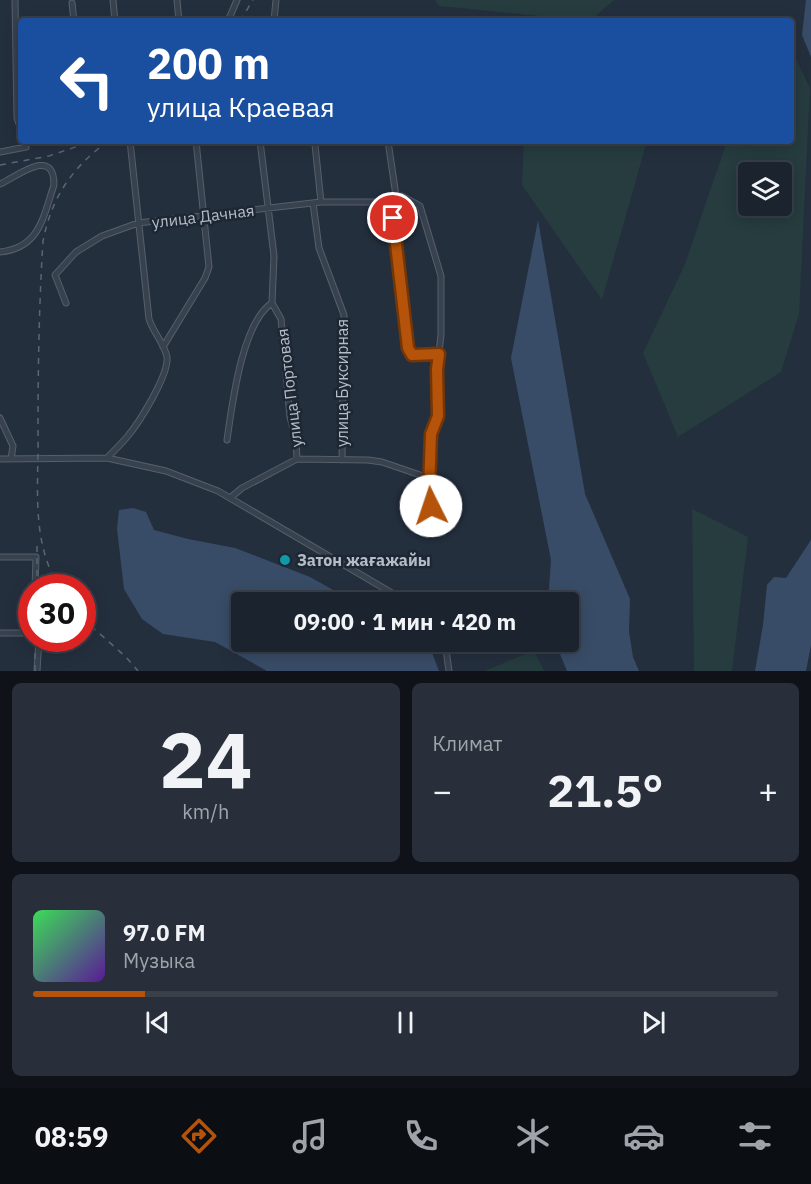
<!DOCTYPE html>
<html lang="ru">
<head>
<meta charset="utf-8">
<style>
	:root { --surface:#1b232e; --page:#282f3a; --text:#f1f3f6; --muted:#a0a4aa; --line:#39404a; --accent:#b45309 }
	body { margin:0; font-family:"IBM Plex Sans",sans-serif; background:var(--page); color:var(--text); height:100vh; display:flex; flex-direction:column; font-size:22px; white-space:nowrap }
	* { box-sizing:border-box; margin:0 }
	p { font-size:20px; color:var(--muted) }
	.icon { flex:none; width:33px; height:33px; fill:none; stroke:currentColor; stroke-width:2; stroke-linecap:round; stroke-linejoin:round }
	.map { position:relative; height:671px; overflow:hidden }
	.drawer { display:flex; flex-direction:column; gap:12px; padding:12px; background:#0f1319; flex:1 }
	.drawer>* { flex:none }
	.hud { position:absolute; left:18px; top:18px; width:776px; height:126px; border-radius:6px; box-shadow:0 3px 15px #0003,0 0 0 2px var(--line); background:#1a4fa0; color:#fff; overflow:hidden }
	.buttons { position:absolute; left:738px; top:162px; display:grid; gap:12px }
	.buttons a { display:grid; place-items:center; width:54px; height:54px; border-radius:6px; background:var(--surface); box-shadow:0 3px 15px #0003,0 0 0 2px var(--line); font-size:30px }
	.speed { position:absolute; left:18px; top:574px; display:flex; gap:12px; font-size:30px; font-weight:700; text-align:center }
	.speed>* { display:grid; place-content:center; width:78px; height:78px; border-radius:50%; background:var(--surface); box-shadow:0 3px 15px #0003,0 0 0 2px var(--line); line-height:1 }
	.speed .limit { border:9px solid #d22; background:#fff; color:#111 }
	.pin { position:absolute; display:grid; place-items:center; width:51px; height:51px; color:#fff; margin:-26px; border:3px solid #fff; border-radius:50%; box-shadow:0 2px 6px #0007 }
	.me { position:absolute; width:66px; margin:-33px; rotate:356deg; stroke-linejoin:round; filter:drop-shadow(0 0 4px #0008) }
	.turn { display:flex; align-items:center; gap:21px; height:126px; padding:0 30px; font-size:27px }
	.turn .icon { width:78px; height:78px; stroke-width:2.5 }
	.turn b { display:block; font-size:42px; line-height:51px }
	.big { font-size:45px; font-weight:800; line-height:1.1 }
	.drawer .tile { flex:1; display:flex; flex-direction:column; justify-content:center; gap:9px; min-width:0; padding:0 21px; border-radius:9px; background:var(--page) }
	.drawer .dial { align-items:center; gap:0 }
	.dial b { font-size:78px; line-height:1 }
	.song { display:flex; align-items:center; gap:18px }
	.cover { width:72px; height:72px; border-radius:9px; background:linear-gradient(135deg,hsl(130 70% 55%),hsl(270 70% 35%)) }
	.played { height:6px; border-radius:3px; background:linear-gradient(90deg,var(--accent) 15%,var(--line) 15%) }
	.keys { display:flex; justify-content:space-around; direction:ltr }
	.heat { display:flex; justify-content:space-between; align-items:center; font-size:33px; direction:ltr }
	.drawer .tiles { flex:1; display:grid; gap:12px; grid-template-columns:1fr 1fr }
	.tile:last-child { grid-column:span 2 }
	.trip { position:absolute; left:231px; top:592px; width:348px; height:60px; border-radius:6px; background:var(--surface); box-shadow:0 3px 15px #0003,0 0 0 2px var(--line); font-weight:800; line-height:60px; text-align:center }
	.tab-bar { display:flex; height:96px; justify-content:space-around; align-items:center; background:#0b0e12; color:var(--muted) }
	.tab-bar .icon { width:42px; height:42px }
	.tab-bar .current { color:var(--accent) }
	.tab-bar b { font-size:27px; color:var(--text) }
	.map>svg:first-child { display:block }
	.green { fill:#263c3f; fill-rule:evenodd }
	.water { fill:#394c67 }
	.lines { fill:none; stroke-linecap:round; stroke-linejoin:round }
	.minor-casing { stroke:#565f6c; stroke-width:7 }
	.minor { stroke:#38414e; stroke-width:5 }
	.rail { stroke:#5a6575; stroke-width:1.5; stroke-dasharray:6 6; stroke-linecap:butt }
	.route-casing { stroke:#753606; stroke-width:15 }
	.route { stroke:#b45309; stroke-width:10 }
	.culture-dot { fill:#0f9aa8; stroke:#1d2633; stroke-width:2 }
	.labels { text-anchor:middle; stroke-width:5; stroke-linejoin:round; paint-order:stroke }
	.street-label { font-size:16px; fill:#b4bcc9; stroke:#1d2633 }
	.poi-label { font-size:16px; font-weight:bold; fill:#b4bcc9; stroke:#1d2633; text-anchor:start }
</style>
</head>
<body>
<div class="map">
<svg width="811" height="671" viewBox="0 0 811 671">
	<rect width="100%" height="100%" fill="#242f3e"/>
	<!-- green -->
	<path class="green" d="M435,0h179l-24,21 -151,-15z
		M791,49l19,39 -11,226 -18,58 -103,65 -35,-84 42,-89 42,-123h63zM782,172v34h-34v-34z
		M524,141h123l-45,159 -80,-115z
		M692,509l56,28 -16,134h-38z
		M534,650l10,21h-58l1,-1z"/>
	<!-- water -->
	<path class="water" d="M806,0h5v57l-9,-22z
		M538,220l47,274 45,105 -1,33 4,25 6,14h-72l-12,-29h13v-39h-20l3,-43 -40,-202z
		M133,508l13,4 8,18 34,9 47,9 75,29 34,19 19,7h-121v39h180l9,8 8,21h-172l-52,-29 -52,-8 -21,-15 -18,-30 -7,-60 2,-19z
		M811,540v105l-5,26h-51l8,-46 4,-40 7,-8 12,1z"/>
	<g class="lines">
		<!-- minor casing -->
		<g class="minor-casing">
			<path id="minor" d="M15,0l2,118 4,12
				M113,0l2,21
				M177,0l2,21
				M72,3l2,18
				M228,21l9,-21
				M274,21l2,-21
				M260,141l14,115 -2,47 9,16 9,98 6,22 1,20
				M313,141l2,4 6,57
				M388,141l8,55h6l18,10 21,70v59l-4,34 1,46 -7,19 -2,57 5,31 8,10
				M0,152l26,-5 -2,-6
				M0,184c18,-8 54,-38 54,1 -11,32 -14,63 -54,67
				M396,196l-3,33 15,119 4,7 27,-1
				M313,203l6,45 25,67 -2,145
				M66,303l-11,-28 21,-23 26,-16 36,-13 183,-21h62l13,-6
				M163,347l42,-69 4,-11 -13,-126
				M0,418l13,28 -2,13
				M227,440c5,-35 15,-118 45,-137
				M107,458c7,-7 14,-14 20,-21 12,-14 42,-62 40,-80 -2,-12 -14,-25 -18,-38l-19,-178
				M0,459l107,-1 59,13 52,20 191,112
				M230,498l12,-10 55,-29 71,1 14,2 47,16
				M0,557h36l-1,31
				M0,633h32
				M445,642l4,29
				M37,671l2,-32"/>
		</g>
		<!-- minor -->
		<use href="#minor" class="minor"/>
		<!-- rail -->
		<path class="rail" d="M240,21l13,-21
			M0,165l49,-9 44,-15
			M37,588v-44
			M60,588c-30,-46 -21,-104 -22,-156 0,-64 1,-127 5,-191 9,-45 29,-73 65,-100
			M82,618l44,39 12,14
			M35,671v-32"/>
	</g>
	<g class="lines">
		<!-- route casing -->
		<g class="route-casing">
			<path id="route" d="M393,218l15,130 4,7 27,-1 -2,15 1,47 -7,18 -2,57 2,15"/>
		</g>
		<!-- route -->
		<use href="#route" class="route"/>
	</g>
	<!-- markers -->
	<circle class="culture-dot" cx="285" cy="560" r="6"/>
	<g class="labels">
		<!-- street labels -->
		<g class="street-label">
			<text transform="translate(203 216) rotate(-7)" y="6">улица Дачная</text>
			<text transform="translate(342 383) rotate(-90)" y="6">улица Буксирная</text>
			<text transform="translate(289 388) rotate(-97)" y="6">улица Портовая</text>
		</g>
		<!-- poi labels -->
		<g class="poi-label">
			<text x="297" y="566">Затон жағажайы</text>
		</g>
	</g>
</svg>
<div class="buttons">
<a><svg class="icon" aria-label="layers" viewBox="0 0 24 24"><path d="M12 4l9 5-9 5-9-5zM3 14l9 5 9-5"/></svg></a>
</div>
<div class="speed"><div class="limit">30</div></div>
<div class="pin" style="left:393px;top:218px;background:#d93025"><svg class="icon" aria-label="arrive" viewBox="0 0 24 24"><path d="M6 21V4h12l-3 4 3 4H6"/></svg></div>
<svg class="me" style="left:431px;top:506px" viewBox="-20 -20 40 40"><circle r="19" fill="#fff"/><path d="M0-13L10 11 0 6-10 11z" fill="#b45309"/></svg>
<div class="trip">09:00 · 1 мин · 420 m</div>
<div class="hud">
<div class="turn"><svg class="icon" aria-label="left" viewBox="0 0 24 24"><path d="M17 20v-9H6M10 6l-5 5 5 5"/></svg><div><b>200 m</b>улица Краевая</div></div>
</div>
</div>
<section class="drawer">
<div class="tiles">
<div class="tile dial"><b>24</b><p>km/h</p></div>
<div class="tile"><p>Климат</p>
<div class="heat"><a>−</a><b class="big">21.5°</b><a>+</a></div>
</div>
<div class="tile">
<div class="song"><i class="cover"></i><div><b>97.0 FM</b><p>Музыка</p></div></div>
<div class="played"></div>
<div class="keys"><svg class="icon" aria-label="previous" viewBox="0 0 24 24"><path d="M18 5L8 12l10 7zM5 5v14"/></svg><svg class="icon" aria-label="pause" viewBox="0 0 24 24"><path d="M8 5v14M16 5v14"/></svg><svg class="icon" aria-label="next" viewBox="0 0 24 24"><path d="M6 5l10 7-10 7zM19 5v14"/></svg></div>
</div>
</div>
</section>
<nav class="tab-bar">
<b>08:59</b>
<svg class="icon current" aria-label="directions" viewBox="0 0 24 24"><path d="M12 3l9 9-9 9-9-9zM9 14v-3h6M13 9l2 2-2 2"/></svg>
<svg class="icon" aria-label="music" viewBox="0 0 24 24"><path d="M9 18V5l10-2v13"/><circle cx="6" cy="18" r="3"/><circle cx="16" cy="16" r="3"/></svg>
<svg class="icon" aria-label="phone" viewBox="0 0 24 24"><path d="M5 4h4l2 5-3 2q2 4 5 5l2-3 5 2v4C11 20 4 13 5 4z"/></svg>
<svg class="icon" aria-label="climate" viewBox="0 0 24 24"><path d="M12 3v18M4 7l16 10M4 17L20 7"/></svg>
<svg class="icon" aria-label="car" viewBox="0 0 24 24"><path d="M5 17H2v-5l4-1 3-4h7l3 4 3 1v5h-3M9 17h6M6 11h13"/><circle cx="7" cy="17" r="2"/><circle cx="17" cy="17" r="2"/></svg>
<svg class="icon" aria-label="filters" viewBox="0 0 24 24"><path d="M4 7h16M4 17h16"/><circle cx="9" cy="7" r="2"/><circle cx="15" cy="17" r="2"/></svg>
</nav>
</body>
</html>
